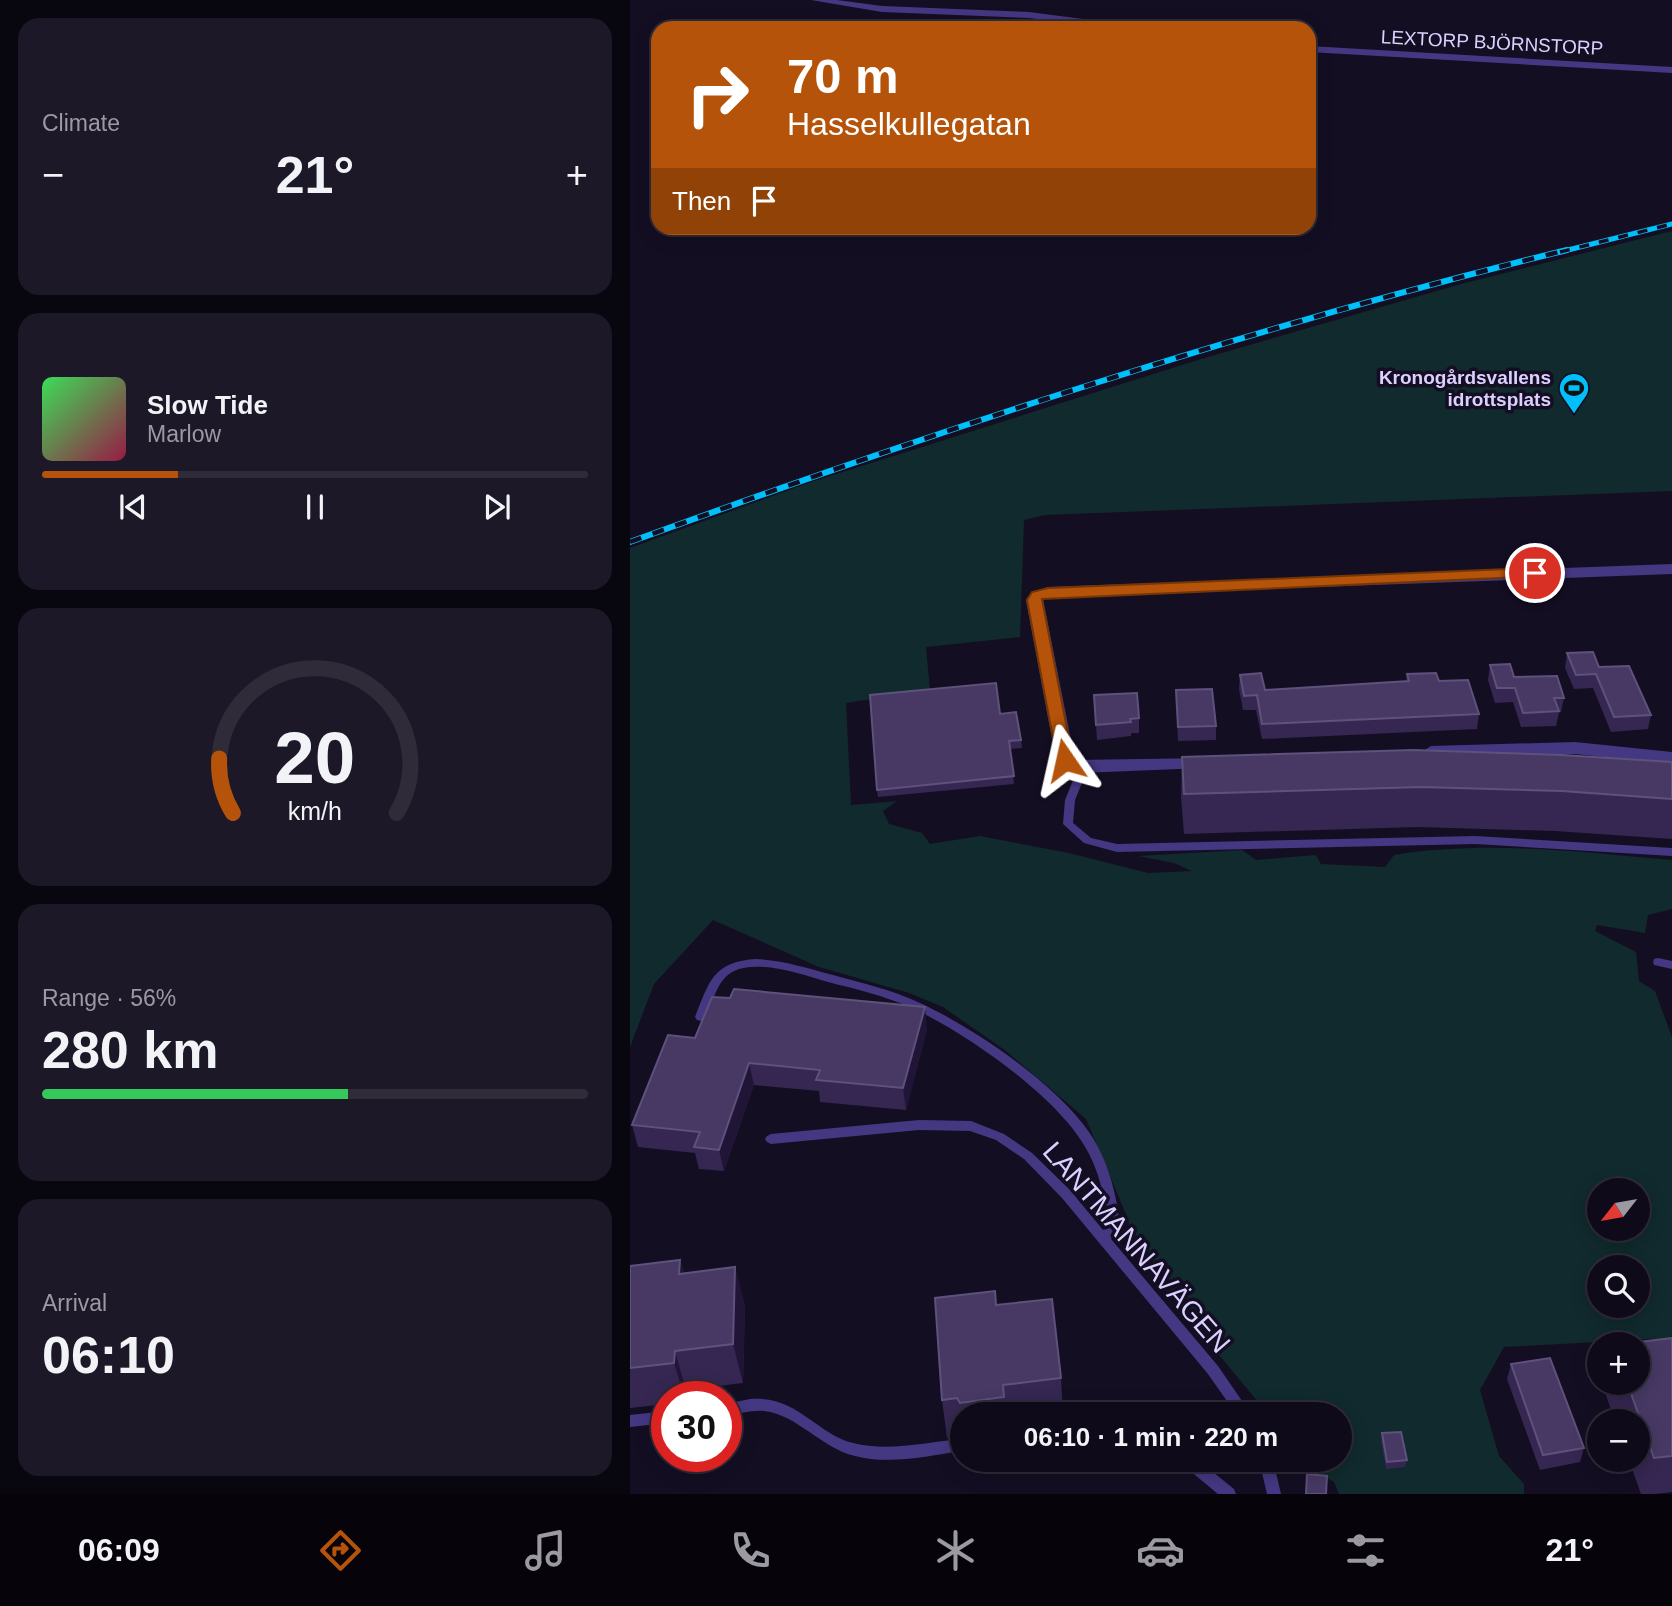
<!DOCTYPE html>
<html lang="en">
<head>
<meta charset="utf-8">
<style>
	:root { --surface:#0f0a1a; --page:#1d1827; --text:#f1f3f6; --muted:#9b9aa2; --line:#2f2b39; --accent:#b45309 }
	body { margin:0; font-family:Helvetica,sans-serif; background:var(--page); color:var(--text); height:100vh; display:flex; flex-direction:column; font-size:26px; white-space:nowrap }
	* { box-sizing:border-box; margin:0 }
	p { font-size:23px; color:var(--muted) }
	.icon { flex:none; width:38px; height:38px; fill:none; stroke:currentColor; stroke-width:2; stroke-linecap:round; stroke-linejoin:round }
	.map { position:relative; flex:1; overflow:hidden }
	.drawer { display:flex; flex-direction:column; gap:18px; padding:18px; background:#08060e; width:630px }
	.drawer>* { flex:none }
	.banner { position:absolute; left:21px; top:21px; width:665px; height:214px; border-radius:21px; box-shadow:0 4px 18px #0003,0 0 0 2px var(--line); background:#b45309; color:#fff; overflow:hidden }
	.needle { width:46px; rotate:239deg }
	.tools { position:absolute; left:957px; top:1178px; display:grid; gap:14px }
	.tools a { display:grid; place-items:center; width:63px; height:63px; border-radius:50%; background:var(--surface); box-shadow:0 4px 18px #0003,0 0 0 2px var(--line); font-size:35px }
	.speed { position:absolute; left:21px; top:1381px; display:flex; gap:14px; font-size:35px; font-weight:700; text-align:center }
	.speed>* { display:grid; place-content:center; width:91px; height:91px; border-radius:50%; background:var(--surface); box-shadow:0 4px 18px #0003,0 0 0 2px var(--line); line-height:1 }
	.speed .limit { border:10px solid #d22; background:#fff; color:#111 }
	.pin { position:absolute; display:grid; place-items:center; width:60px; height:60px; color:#fff; margin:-30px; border:4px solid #fff; border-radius:50%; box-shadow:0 2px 7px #0007 }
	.me { position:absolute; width:77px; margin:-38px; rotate:349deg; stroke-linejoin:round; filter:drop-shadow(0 0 5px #0008) }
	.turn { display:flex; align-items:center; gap:24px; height:147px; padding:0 21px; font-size:32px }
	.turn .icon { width:91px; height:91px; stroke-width:2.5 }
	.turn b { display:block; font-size:49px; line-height:60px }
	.then { display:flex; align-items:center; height:66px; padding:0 21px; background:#0003; gap:14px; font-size:26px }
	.big { font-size:52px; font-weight:600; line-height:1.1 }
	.drawer .tile { flex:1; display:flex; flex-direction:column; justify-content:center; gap:10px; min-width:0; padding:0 24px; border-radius:21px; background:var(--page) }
	.drawer .dial { align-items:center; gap:0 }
	.dial svg { height:182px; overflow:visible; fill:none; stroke:var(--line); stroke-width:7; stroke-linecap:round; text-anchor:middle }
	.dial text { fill:var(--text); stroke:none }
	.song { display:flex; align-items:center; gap:21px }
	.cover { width:84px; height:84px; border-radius:10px; background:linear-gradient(135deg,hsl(130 70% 55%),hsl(340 70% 35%)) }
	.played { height:7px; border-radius:4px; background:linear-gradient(90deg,var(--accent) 25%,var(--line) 25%) }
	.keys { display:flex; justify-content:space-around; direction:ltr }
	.heat { display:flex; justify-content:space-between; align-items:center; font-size:38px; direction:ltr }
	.charge { height:10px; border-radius:5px; background:linear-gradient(90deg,#34c759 56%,var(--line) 0) }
	.trip { position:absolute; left:320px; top:1402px; width:402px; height:70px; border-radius:35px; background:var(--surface); box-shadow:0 4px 18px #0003,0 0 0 2px var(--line); font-weight:600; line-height:70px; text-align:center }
	.dock { display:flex; height:112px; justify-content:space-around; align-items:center; background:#06040a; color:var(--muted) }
	.dock .icon { width:49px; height:49px }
	.dock .on { color:var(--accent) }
	.dock b { font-size:32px; color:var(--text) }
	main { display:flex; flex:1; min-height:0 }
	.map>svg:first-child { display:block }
	.green { fill:#112a2d; fill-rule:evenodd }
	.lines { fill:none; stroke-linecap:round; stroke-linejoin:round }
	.lane { fill:#453883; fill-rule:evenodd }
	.street { fill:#453883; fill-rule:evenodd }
	.rail-far1-casing { stroke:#00c0fb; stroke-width:5 }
	.rail-casing { stroke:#00c0fb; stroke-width:6 }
	.rail-far1 { stroke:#140e23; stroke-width:3.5; stroke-dasharray:10; stroke-linecap:butt }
	.rail { stroke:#140e23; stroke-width:4.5; stroke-dasharray:12; stroke-linecap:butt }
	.wall { fill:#352751 }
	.shaded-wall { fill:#201537 }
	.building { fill:#473964; stroke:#5e517c; stroke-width:2 }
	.route { fill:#b45309; stroke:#753606; stroke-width:2 }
	.labels { text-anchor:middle; stroke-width:7; stroke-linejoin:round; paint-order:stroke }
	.far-street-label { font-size:19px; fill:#dcd0ff; stroke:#140e23 }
	.far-poi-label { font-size:19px; font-weight:bold; fill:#dcd0ff; stroke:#140e23; text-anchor:end }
	.near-street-label { font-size:28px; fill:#dcd0ff; stroke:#140e23 }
</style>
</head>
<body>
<main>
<section class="drawer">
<div class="tile"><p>Climate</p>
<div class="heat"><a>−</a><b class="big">21°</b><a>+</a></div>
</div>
<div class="tile">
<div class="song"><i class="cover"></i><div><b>Slow Tide</b><p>Marlow</p></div></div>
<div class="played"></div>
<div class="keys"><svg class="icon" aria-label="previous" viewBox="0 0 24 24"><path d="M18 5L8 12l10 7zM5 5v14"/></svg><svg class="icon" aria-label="pause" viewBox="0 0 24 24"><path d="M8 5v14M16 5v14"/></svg><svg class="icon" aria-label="next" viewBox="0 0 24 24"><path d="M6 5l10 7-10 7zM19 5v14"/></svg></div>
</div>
<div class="tile dial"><svg viewBox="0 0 100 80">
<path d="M14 69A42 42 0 1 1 86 69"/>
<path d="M14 69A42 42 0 0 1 8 45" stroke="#b45309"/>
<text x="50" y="56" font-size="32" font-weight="700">20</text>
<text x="50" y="72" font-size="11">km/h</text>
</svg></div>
<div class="tile"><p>Range · 56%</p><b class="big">280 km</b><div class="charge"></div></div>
<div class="tile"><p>Arrival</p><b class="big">06:10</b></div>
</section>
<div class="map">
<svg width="1042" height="1494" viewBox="0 0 1042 1494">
	<rect width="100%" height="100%" fill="#140e23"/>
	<!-- green -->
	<path class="green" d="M1042,231v260l-627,24 -21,5 -4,117 -94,10 4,43 -84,13 5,102 46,-4 -14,10 6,13 33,9 8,11 50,-8 89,17 79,20 44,-2 -18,-8 -36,-7 104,-6 14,10 60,-5 5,9 64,3 9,-12c94,-15 184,-3 278,5v49l-24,6 -3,18 -48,-8 -2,6 41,21 3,29 16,10 17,46v308l-20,-6 -148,8 -24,43 19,66 25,28v10h-185l-5,-12 -38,-22h44v-46h-72l-131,-158 -9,-37 -42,-100 -80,-68 -63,-44 -34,-14 -90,-26 -106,-47 -59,64 -24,63v-499l181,-66 390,-123 260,-75zM970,1190h38v38h-38zM970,1267h38v39h-38z"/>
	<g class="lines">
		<!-- lane -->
		<path class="lane" d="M450,764l5,3 -1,11 -9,22 -2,23 18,15 26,6 358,-8 197,12v8l-197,-12 -358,8 -33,-9 -21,-19 2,-24 9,-22 1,-11z
			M1028,958l14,3v8l-18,-4 -1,-3 1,-3z
			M125,959c27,1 52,9 78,16 29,8 60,15 87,28 54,25 135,80 169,129 19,28 28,62 31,96l-9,11 107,127 33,48h-15l-28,-40 -146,-176 -38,-39 -28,-19 -26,-9 -51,-1 -148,14 -4,-2 -2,-3 2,-3 4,-2 148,-14 52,1 33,13 28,19 38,37 33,40 5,-4c-3,-28 -9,-57 -24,-81 -30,-51 -121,-114 -174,-138 -26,-11 -54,-18 -82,-25 -25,-7 -69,-23 -94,-11 -18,9 -21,32 -29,49l-4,1 -4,-1 -2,-3c14,-35 18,-55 60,-58z
			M120,1399c47,-4 65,34 103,44 35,9 74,-1 109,-4v12c-34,5 -73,14 -107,5 -34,-8 -57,-41 -91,-45 -13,-1 -26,3 -38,5v-12z
			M37,1411v12l-37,4v-12z
			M551,1460h17l36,29 2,5h-18l-35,-29z
			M629,1460h14l8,34h-14z"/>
		<!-- street -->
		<path class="street" d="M181,0h26l45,6 147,6 100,13 5,3h-28l-77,-10 -147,-6z
			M679,46l363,21v6l-363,-21z
			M1042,564v10l-622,23 -7,2 32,161 135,-2 3,4 -3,4 -6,2 -124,5 -17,-4 -7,-9 -30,-160 5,-7 17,-6z
			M945,742l97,10v12l-97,-10 -144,4 -9,-6 9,-6z"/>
		<!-- rail-far1 casing -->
		<g class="rail-far1-casing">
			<path id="rail-far1" d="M930,252l112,-28"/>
		</g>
		<!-- rail casing -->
		<g class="rail-casing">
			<path id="rail" d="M0,542c308,-112 619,-214 937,-292"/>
		</g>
		<!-- rail-far1 -->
		<use href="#rail-far1" class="rail-far1"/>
		<!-- rail -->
		<use href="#rail" class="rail"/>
	</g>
	<!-- wall -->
	<path class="wall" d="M937,653l32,14 52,48 -3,14 -37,3 -18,-44 -19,1 -9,-21z
		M860,665l24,12 50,21 -3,14 -2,1 -3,13 -35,1 -8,-25 -18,1 -7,-23z
		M777,674l32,7 40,33 -2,15 -215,10 -6,-29h-13l-4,-21 1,-14 25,15 141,-9z
		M546,690l40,36v14l-38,1z
		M464,695l45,23v15h-8v3l-34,4z
		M370,714l21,26 1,8 -12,1 4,35 -136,13 -1,-7z
		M552,757l490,5v77l-117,-8 -138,-4 -233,7 -3,-37z
		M297,1029l-21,81 -86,-8 -1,-11 -65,-6 -30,86 -25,-2 -4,-16 -57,-6 -6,-22 63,-87z
		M50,1260l4,13 51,-6 10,40 -2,76 -57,7v6h-19v8l-37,4v-142z
		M366,1305l65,73 2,36h-101v24v-2l-15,2 -5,-38z
		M1042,1338v154l-17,2h-14l-12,-34h9v-39h-23l-13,-37v-2h36z
		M881,1364l73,84 -4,14 -40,8 -33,-91z
		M752,1433l25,27 -2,7 -19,2 -5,-28z"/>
	<!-- shaded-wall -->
	<path class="shaded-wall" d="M295,1007l2,22 -21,81 -3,-22z
		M119,1063l5,22 -30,86 -5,-21z
		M50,1260l11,39 -12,-25z
		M105,1267l10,40 -2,76 -10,-39z
		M45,1351l11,39v6h-2l-10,-33z"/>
	<!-- building -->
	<path class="building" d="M963,652l6,15 30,-1 22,49 -37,2 -18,-43 -20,1 -9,-22z
		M880,664l4,13 43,-1 7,22h-10l5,13 -36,2 -8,-25h-18l-7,-23z
		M631,673l4,17 144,-9 -2,-7 29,-1 3,8 29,-1 11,34 -217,10 -5,-29 -13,1 -4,-21z
		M366,683l4,31 16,-2 5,28 -12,1 5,35 -137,14 -7,-95z
		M582,689l4,37 -38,1 -2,-37z
		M507,693l2,25 -9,1 1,3 -35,3 -2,-30z
		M783,750l149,5 110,7v37l-110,-8 -140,-4 -238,7 -2,-37z
		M104,989l191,18 -22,81 -87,-8 4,-10 -71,-7 -30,87 -25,-3 6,-15 -68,-7 36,-90 27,3 17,-41 18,1z
		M50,1260l-1,14 56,-7 -2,77 -58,7 -1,12 -44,5v-102z
		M365,1291l1,14 56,-6 9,79 -58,7 1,12 -44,6 -3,-5 -15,2 -7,-102z
		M1042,1338v118l-18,2 -27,-76h11v-38h-15z
		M920,1358l34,90 -41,7 -32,-91z
		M771,1432l6,28 -20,2 -5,-29z
		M677,1474l20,2 -1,18h-20z"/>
	<!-- route -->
	<path class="route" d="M905,568l7,5 -2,3 -498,23 31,161 -8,5 -8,-5 -30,-160 5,-8 16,-4z"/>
	<!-- icons -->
	<defs>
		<g id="stadium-pin" transform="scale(1.575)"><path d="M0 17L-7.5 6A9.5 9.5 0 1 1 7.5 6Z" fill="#00c0fb" stroke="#140e23"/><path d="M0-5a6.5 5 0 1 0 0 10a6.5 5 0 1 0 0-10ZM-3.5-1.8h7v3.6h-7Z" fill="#111"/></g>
	</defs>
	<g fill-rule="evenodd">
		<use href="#stadium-pin" x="944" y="388"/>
	</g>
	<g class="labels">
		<!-- far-street labels -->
		<g class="far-street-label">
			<text transform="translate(862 42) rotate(3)" y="7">LEXTORP BJÖRNSTORP</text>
		</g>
		<!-- far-poi labels -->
		<g class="far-poi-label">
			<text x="921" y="384">Kronogårdsvallens<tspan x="921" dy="22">idrottsplats</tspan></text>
		</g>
		<!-- near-street labels -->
		<g class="near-street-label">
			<text transform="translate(507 1247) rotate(49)" y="10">LANTMANNAVÄGEN</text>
		</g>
	</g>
</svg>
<div class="tools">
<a><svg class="needle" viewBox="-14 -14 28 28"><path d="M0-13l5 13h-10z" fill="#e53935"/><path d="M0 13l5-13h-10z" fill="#9b9aa2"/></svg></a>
<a><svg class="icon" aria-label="search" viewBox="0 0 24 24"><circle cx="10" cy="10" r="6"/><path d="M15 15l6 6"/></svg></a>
<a>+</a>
<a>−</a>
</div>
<div class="speed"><div class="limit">30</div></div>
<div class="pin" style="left:905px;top:573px;background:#d93025"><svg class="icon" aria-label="arrive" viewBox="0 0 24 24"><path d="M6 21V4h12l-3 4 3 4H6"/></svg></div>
<svg class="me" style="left:435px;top:760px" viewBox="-20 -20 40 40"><path d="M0-17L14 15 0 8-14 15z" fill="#b45309" stroke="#fff" stroke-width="4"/></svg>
<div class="trip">06:10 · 1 min · 220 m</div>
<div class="banner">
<div class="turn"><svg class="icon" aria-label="right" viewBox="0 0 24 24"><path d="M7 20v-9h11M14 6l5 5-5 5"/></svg><div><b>70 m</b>Hasselkullegatan</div></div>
<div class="then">Then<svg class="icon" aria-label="arrive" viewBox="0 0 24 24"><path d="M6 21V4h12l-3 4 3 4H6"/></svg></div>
</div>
</div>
</main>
<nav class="dock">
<b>06:09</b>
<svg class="icon on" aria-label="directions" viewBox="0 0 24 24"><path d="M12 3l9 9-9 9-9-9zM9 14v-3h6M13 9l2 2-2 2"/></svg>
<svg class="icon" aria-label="music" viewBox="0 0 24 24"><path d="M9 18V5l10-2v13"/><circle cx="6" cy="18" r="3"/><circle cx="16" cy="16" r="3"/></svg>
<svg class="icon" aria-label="phone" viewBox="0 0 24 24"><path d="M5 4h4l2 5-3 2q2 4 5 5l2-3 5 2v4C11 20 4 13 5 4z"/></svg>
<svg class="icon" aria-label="climate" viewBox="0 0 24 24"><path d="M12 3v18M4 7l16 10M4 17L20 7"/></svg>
<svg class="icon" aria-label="car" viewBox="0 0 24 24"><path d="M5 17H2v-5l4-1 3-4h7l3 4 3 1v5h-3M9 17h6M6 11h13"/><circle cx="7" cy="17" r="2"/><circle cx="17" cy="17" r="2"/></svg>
<svg class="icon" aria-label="filters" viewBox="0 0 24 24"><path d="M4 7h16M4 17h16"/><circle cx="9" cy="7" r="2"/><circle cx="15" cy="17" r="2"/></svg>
<b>21°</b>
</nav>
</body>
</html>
